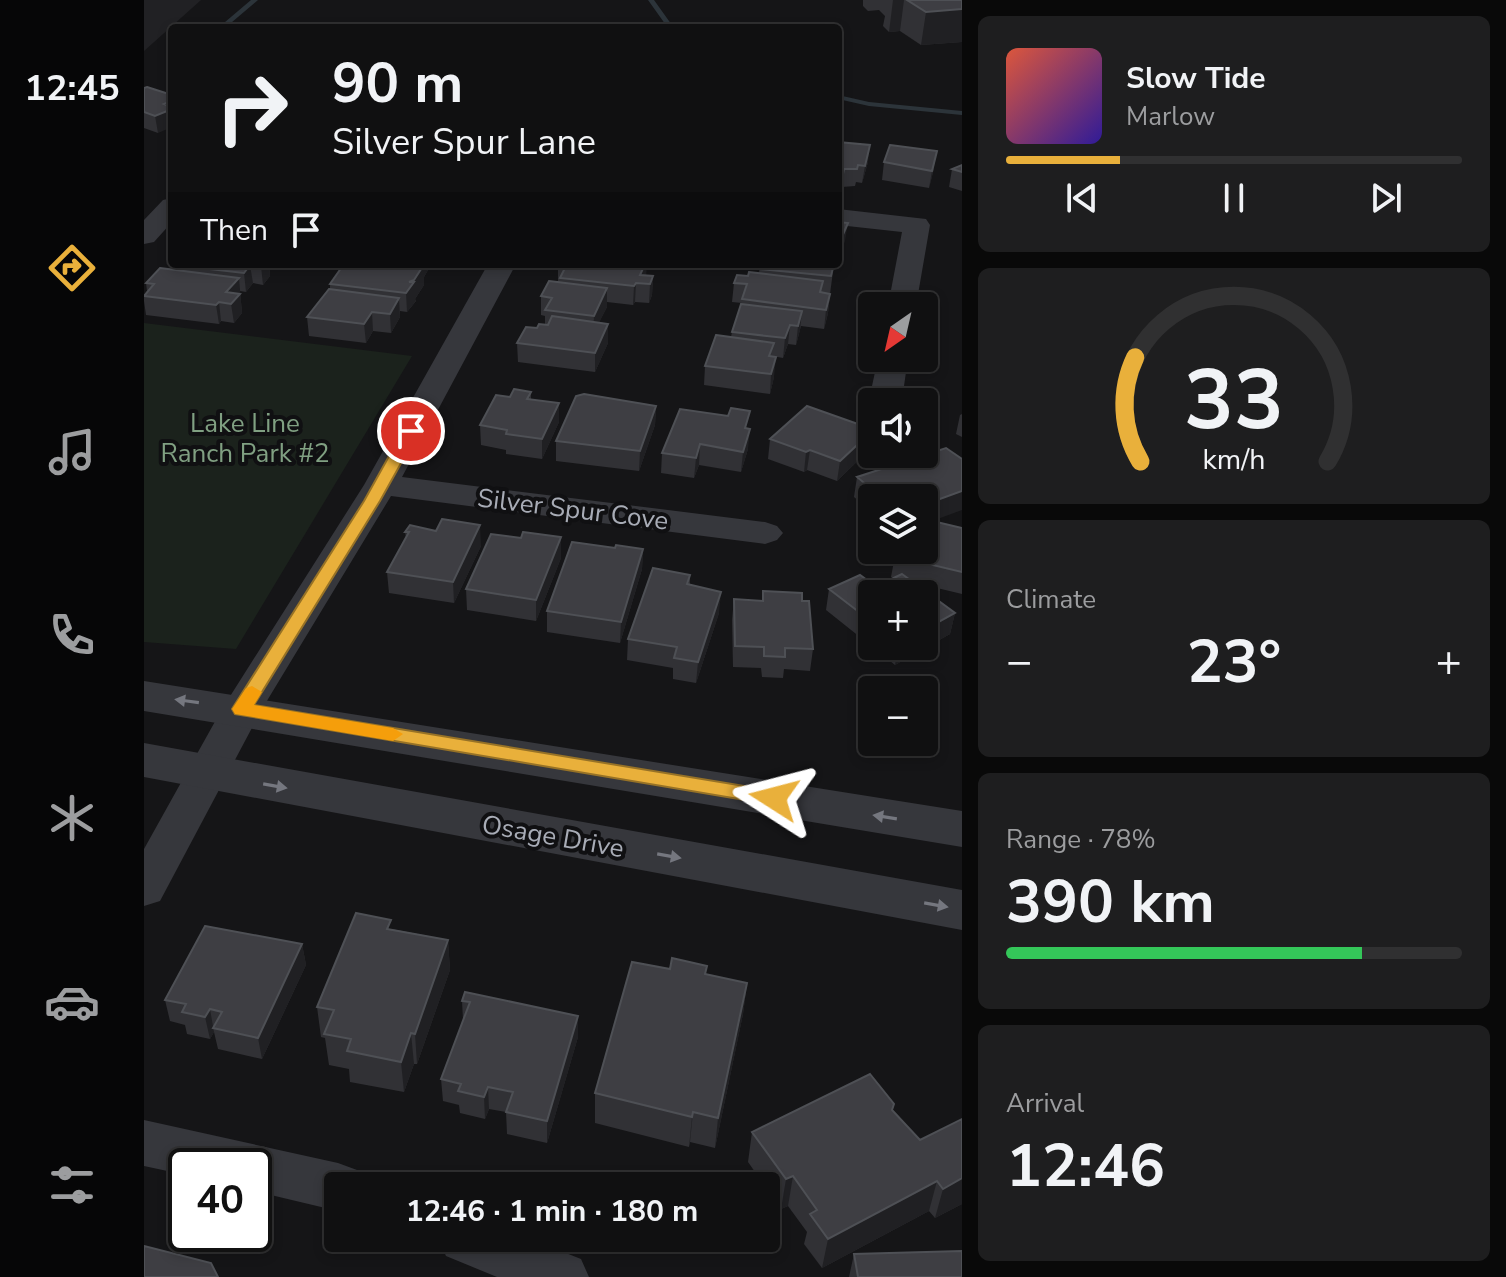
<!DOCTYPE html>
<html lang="en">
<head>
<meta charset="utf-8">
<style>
	:root { --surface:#101011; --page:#1e1e1f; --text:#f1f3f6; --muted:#9c9d9f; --line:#303031; --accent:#e9b03b }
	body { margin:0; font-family:"Nunito Sans",sans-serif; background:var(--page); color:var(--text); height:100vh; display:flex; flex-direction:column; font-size:30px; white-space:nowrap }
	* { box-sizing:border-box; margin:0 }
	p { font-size:26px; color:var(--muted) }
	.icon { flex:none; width:44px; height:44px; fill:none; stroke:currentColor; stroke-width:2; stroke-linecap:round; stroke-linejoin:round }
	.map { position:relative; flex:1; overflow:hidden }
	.drawer { display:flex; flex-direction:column; gap:16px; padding:16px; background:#090909; width:544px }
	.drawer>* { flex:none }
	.banner { position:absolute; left:24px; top:24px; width:674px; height:244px; border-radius:8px; box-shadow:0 4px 12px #0003,0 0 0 2px var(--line); background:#101011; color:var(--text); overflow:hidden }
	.needle { width:52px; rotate:214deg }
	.tools { position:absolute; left:714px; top:292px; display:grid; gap:16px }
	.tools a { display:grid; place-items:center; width:80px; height:80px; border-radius:8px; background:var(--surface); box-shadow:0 4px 12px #0003,0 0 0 2px var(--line); font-size:40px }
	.speed { position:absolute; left:24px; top:1148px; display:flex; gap:16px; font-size:40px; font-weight:700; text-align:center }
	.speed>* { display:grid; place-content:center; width:104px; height:104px; border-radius:50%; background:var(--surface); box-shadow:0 4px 12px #0003,0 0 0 2px var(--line); line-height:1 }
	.speed .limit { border:4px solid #111; border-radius:12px; background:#fff; color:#111 }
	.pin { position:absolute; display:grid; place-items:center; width:68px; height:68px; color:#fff; margin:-34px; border:4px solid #fff; border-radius:50%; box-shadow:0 2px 8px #0007 }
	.me { position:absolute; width:88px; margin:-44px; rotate:279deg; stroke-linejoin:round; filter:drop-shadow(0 0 6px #0008) }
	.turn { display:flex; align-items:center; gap:28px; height:168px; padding:0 32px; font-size:36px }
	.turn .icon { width:104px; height:104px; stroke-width:2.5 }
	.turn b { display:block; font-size:56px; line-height:68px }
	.then { display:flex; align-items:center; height:76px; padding:0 32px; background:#0003; gap:16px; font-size:30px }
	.big { font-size:60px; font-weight:700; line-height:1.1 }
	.drawer .widget { flex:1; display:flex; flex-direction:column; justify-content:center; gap:12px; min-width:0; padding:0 28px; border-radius:12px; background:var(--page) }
	.drawer .dial { align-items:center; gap:0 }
	.dial svg { height:208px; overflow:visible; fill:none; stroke:var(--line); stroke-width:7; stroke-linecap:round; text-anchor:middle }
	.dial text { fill:var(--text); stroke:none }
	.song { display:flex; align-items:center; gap:24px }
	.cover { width:96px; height:96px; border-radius:12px; background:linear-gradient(135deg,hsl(10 70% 55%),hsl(250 70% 35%)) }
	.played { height:8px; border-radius:4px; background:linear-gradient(90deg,var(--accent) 25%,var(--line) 25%) }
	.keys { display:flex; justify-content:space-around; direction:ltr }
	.heat { display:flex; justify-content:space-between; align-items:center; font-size:44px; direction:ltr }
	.charge { height:12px; border-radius:6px; background:linear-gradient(90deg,#34c759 78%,var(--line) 0) }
	.trip { position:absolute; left:180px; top:1172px; width:456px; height:80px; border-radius:8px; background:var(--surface); box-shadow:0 4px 12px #0003,0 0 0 2px var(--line); font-weight:700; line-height:80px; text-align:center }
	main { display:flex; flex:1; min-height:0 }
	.tab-bar { display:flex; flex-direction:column; width:144px; justify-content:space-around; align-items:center; background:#060607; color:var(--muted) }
	.tab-bar .icon { width:56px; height:56px }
	.tab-bar .active { color:var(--accent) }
	.tab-bar b { font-size:36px; color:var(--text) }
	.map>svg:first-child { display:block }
	.built { fill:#212124 }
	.green { fill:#1b221c }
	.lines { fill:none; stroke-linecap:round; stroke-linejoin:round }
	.stream { fill:#2c343a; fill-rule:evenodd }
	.minor { fill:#36373c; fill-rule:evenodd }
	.tertiary { fill:#36373c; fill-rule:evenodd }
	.wall { fill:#313135; fill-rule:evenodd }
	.shaded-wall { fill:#202023 }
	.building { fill:#3e3e43; stroke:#4e5055; stroke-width:2 }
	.oneway { fill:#75777f }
	.route { fill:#e9b03b; stroke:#977226; stroke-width:2 }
	.slow { fill:#f59e0b }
	.labels { text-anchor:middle; stroke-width:8; stroke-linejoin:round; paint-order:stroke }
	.park-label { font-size:26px; fill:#80a082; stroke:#101012 }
	.street-label { font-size:26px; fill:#a8acb6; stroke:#101012 }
</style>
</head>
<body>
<main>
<nav class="tab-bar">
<b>12:45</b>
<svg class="icon active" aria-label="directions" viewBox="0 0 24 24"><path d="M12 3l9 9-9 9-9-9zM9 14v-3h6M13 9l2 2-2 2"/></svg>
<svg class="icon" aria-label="music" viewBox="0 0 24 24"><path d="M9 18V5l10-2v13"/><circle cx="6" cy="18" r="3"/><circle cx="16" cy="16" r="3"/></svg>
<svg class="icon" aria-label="phone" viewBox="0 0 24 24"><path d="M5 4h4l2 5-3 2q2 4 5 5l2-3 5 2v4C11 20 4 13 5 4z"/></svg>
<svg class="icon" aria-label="climate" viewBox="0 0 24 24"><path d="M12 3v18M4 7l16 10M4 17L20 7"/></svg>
<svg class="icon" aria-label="car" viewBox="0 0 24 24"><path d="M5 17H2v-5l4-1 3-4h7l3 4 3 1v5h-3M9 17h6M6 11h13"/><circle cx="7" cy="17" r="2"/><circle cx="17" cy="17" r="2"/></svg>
<svg class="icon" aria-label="filters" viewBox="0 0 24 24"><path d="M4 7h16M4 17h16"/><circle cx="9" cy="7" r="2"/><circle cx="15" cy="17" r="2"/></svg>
</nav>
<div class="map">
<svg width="818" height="1277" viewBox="0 0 818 1277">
	<rect width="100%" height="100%" fill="#151517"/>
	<!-- built -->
	<path class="built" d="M0,0h57l-57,51z"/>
	<!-- green -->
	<path class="green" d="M0,323l268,33 -176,293 -92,-7z"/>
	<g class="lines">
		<!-- stream -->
		<path class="stream" d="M107,0h7l-33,28h-7z
			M504,0h6l20,28h-6z
			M694,95l31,7 93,9v4l-93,-9 -31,-7z"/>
		<!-- minor -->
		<path class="minor" d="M28,198v24l-18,20 -10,2v-24l19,-20z
			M694,209l88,10 4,6 -14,81h-28l14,-74 -64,-7z
			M344,264h28l-114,213 363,45 12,4 6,7 -6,7 -12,4 -374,-48 -129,213 -102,192 -16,5v-57l78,-140 142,-224z
			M734,358h30l-4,28 -5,7 -11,2 -11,-2 -5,-7z
			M0,1120l194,43 19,7 7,16h-26v25l-84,-20v-25h-68v9l-42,-9z
			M294,1238h90l53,21 8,18h-92l-51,-21z"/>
		<!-- tertiary -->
		<path class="tertiary" d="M0,681l818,130v36l-818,-136z
			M0,743l818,147v40l-818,-153z"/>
	</g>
	<!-- wall -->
	<path class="wall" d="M719,0h99v42l-41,3 -21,-14 -11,1 -6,-6 2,-10 -6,-6 -11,1 -5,-5z
		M0,88l28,7 -14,38 -14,-5z
		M694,142l30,20 -6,21 -6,-1 -1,4 -13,1 -1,5 -3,-1z
		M740,162l50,6 -5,20 -47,-8z
		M818,165v26l-13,-4 3,-18z
		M28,256v8h97l1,12 -7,9 -10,-2 -7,9 -6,-1 2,22 -8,10 -13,-2 -2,3 -73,-9 -2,-14v-6l3,-4 -1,-8 25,-14 -1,-10z
		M200,264h91l-3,4h-4v2l-4,7v8l-9,14 1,2 -9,11 -7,-1v6l-9,16 -18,-2 -7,12 -57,-7 -2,-19 23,-27v-6z
		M616,264h76h-2l-4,30 -2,19 -4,16 -23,-3 -5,19 -8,-1 -5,14 -11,-2 2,21 -4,17 -66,-9 1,-19 26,-29 1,-5 10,-28v-1l-10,-1 2,-19 14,-7 11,-3z
		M414,265l95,11 -1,19 -3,8 -14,-1 -2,3 -26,-3v5l-8,15 9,2v19l-13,29 -77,-10 -1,-19 20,-15 8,-3v-9l-4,-1v-19l17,-14z
		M387,392v7l28,23 -17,37 -36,-5v-4l-25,-5 -1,-20 30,-28z
		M512,406l-1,19 -16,46 -83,-10v-20z
		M818,414v23l-6,-3 4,-19z
		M604,429v20l-7,23 -42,-7 -5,13 -33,-5 1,-20z
		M626,439l100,10 -33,32 -30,-11 -3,2 -36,-13z
		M802,448l-14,73 30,7v66l-50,-12 43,31 -5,21 -55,31 -69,-55 3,-21 51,1 1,-6 14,-6 -4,-1 4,-21 29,-6v-52h-52v14l-18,-15 3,-20zM728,594l52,52h-52z
		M261,532l76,14 -27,57 -65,-10 -2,-21 19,-34z
		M377,538l40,20 -25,63 -69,-11 -1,-21z
		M471,548l28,1 -1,20 -22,74 -73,-11v-21z
		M546,575v10l29,28 -23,70 -23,-4v-11l-46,-8 1,-21z
		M619,591l39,10 11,48 -3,22 -26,-2 -1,9 -21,-1 -1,-9 -28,-1 -1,-47 2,-21 28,2z
		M248,929l56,11 2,30 -33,94h-3l-10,28 -54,-10 -1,-13 -20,-4 -4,-27 -4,-1 -4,-30z
		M158,944l4,21 -44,94 -44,-10 -4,-17 -4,7 -23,-5 -2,-9 -15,-4 -5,-21z
		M526,969l36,6 41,8 -4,31 -28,134 -25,-6 -1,5 -94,-24v-30z
		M318,1001l116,15v21l-31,106 -40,-9 -1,-22 -17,-3 -4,10 -25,-6 -1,-8 -16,-4 -2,-22 22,-59z
		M749,1110l27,30 42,-21v85l-27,14 -6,-7 -107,57 -18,-24 3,-12 -19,-26 -7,3 -33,-47 4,-30z
		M710,1254l108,23h-113z"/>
	<!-- shaded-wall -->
	<path class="shaded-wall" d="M749,0h11l-4,31 -11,1z
		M818,9v33l-41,3 5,-33z
		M28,101v26l-14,6 -3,-17 9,-12z
		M726,145l-2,17 -6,21 3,-17z
		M793,151l-3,17 -5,20 3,-17z
		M704,223l-3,18 -7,19v-14z
		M114,264h11l1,12 -7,9 -2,-19z
		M277,264h7v6l-4,7v8l-9,14 1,2 -9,11 -1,-19 3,-11 12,-13z
		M498,264h5l-1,14 -6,5z
		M106,265l3,18 -7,9 -2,-19z
		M509,276l-1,19 -3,8 1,-19z
		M95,278l3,35 -8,10 -3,-19 -5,-12z
		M492,283l-1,19 -2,3 1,-19z
		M463,288v19l-14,28 1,-19z
		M686,294l-2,19 -4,16 2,-19z
		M255,298l1,19 -9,16 -1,-19z
		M75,302l2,19 -2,3 -3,-19z
		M658,311l-2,19 -4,15 2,-19z
		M228,312l1,19 -7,12 -2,-19z
		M464,324v19l-13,29v-19z
		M646,325l-2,19 -5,14 2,-20z
		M632,357l-2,20 -4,17 1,-20z
		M415,403v19l-17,37v-20z
		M512,406l-1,19 -16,46 1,-20z
		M606,429l-2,20 -7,23 2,-20z
		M728,431l-2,18 -33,32 3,-20z
		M556,444l-1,21 -5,13 2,-20z
		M666,450l-3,20 -3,2 2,-20z
		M818,491v19l-38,14 2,-20z
		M747,493l-1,5h-9v-1z
		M336,525l1,21 -27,57 -1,-21z
		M417,537v21l-25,63v-21z
		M499,549l-1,20 -22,74 1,-21z
		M577,592l-2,21 -23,70 2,-21z
		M811,613l-5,21 -55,31 3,-19h26v-16z
		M304,940l2,30 -33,94 -2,-30z
		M158,944l4,21 -44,94 -4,-21z
		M603,983l-4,31 -28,134 3,-30z
		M66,1009l4,23 -4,7 -5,-22z
		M434,1016v21l-31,106v-22z
		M267,1033l3,31 -10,28 -3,-30z
		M344,1087l1,22 -4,10 -1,-22z
		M549,1112l-3,30 -1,5 3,-30z
		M649,1176l-5,30 -7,3 5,-30z
		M818,1178v26l-27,14 8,-29z
		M793,1181l-8,30 -107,57 6,-29z"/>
	<!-- building -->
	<path class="building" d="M763,0h55v9l-36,3z
		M3,87l25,8v6l-8,3 8,3v2l-17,7 -11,-4v-24z
		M694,142l32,3 -5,21 -7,-1 -1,4h-13l-1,5h-5z
		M746,145l47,6 -5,20 -48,-9z
		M818,165v7l-10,-3z
		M694,222l10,1 -10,23z
		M39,264h79l-1,2 -11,-1 -6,8 -62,-7z
		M200,264h61l18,2 -9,14 -5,2h5l-8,11 -76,-9z
		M414,264h87l-5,11 13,1 -3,8 -14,-1 -2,3 -74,-8 6,-12 -8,-1z
		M616,264h74l-3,12 -71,-7z
		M16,268l79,10 -13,14 14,2 -9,10 -12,-2 -3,3 -72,-9 10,-12 -8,-1z
		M605,272l74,9 -3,11 10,2 -4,16 -84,-11 5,-15 -13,-1 3,-8 11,1z
		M405,281l58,7 -13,28 -49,-6 7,-12 -11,-2z
		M185,289l70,9 -9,16 -18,-2 -8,12 -57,-7z
		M597,304l61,7 -4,15 -8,-1 -5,13 -53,-6z
		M408,316l56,8 -13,29 -78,-10 9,-16 11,1 2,-4 9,1z
		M572,335l58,8 -5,13 7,1 -5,17 -66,-8z
		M370,389l17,3 -4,7 32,4 -17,36 -36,-5 1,-4 -27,-5 16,-30 14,2z
		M440,394l72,12 -16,45 -84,-10 20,-45z
		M663,406l65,23v2l-32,30 -30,-11 -4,2 -36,-13z
		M587,408l19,3 -5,17 5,1 -7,23 -43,-8 -4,14 -34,-5 18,-44 48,7z
		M802,448l16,11v32l-36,13 -2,-2v-4h-5l-2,-2 -4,2h-16l-6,-5 -10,4 -24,-20z
		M298,519l38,6 -27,57 -66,-10 22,-40h-4l5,-7 26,6z
		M780,519l38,9v44l-67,-16 2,-6h27z
		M379,532l38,5 -25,63 -70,-11 25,-55 30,4z
		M428,542l43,6 1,-3 27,4 -22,73 -74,-11z
		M509,568l37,7 -3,9 34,8 -23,70 -24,-4 3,-11 -49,-8z
		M758,574l53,39 -31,17v-36h-52v28l-43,-33 31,-14 22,16 5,-2 -6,-5z
		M619,591l39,2v8h7l4,48 -28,-1v9l-21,-1v-9l-29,-1 -1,-47 29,2z
		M212,913l35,7 -4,9 61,11 -33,94 -4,-1 -10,29 -54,-11 4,-12 -27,-5 10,-24 -17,-3z
		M61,926l97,18 -44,94 -45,-10 9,-16 -12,-3 -5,8 -23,-5 4,-8 -21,-4z
		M528,958l35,8 -2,8 42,9 -29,135 -25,-6 -1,5 -97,-24 37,-131 38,7z
		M321,992l113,24 -31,105 -41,-9 7,-20 -25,-5 -4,10 -26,-6 3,-7 -20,-5 29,-77 -8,-1z
		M726,1074l24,30 -2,6 28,30 42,-21v59l-19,11 -6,-8 -109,58 -18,-25 7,-4 -24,-34 -7,3 -34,-47z
		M0,1246l67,17 7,14h-74z
		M818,1251v26h-104l-4,-23z"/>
	<!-- one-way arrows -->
	<defs><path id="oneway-solid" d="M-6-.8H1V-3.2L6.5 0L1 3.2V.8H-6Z" transform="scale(2)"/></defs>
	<g class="oneway">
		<use href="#oneway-solid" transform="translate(43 701) rotate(-172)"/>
		<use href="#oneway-solid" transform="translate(131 786) rotate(10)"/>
		<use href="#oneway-solid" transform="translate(741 817) rotate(-171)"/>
		<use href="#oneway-solid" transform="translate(525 856) rotate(10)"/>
		<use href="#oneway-solid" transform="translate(792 905) rotate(10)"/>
	</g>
	<!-- route -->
	<path class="route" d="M267,426l8,5 -39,70 -126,204 520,86 7,2 3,5 -3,5 -7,2 -539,-91 -3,-5 132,-208 39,-70z"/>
	<!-- slow -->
	<path class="slow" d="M108,686l10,6 -8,13 139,23 10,6 -10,7 -158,-27 -3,-5 14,-21z"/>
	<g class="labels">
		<!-- park labels -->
		<g class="park-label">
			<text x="101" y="432">Lake Line<tspan x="101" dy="30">Ranch Park #2</tspan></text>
		</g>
		<!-- street labels -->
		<g class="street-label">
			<text transform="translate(429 509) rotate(7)" y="9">Silver Spur Cove</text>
			<text transform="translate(409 836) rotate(10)" y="9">Osage Drive</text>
		</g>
	</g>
</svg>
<div class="tools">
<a><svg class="needle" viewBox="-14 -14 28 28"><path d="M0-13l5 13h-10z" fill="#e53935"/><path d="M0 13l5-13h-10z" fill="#9c9d9f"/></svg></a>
<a><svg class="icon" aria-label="sound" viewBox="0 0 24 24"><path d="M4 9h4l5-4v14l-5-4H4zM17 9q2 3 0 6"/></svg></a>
<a><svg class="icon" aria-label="layers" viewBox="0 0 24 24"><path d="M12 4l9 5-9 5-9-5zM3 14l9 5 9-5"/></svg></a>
<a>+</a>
<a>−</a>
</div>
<div class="speed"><div class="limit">40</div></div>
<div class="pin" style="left:267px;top:431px;background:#d93025"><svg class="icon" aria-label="arrive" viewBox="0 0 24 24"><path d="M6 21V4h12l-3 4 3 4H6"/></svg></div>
<svg class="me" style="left:630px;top:798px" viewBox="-20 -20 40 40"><path d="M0-17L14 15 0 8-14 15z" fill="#e9b03b" stroke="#fff" stroke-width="4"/></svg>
<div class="trip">12:46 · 1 min · 180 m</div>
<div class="banner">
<div class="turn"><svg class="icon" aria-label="right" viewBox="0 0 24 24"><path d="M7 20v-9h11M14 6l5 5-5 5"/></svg><div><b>90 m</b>Silver Spur Lane</div></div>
<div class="then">Then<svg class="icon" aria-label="arrive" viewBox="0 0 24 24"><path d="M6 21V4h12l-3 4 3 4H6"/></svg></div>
</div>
</div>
<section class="drawer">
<div class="widget">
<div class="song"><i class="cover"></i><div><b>Slow Tide</b><p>Marlow</p></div></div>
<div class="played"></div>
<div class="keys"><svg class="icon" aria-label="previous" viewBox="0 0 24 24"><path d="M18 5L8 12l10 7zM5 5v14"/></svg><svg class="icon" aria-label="pause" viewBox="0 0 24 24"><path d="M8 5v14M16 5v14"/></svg><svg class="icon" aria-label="next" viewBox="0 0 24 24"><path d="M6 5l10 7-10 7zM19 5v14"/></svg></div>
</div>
<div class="widget dial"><svg viewBox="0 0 100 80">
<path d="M14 69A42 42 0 1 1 86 69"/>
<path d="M14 69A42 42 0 0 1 12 29" stroke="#e9b03b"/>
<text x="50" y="56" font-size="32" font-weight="700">33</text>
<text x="50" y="72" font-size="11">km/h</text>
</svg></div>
<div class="widget"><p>Climate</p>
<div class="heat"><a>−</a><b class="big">23°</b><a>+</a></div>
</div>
<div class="widget"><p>Range · 78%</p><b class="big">390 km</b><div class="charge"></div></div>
<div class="widget"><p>Arrival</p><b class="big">12:46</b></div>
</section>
</main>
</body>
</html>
